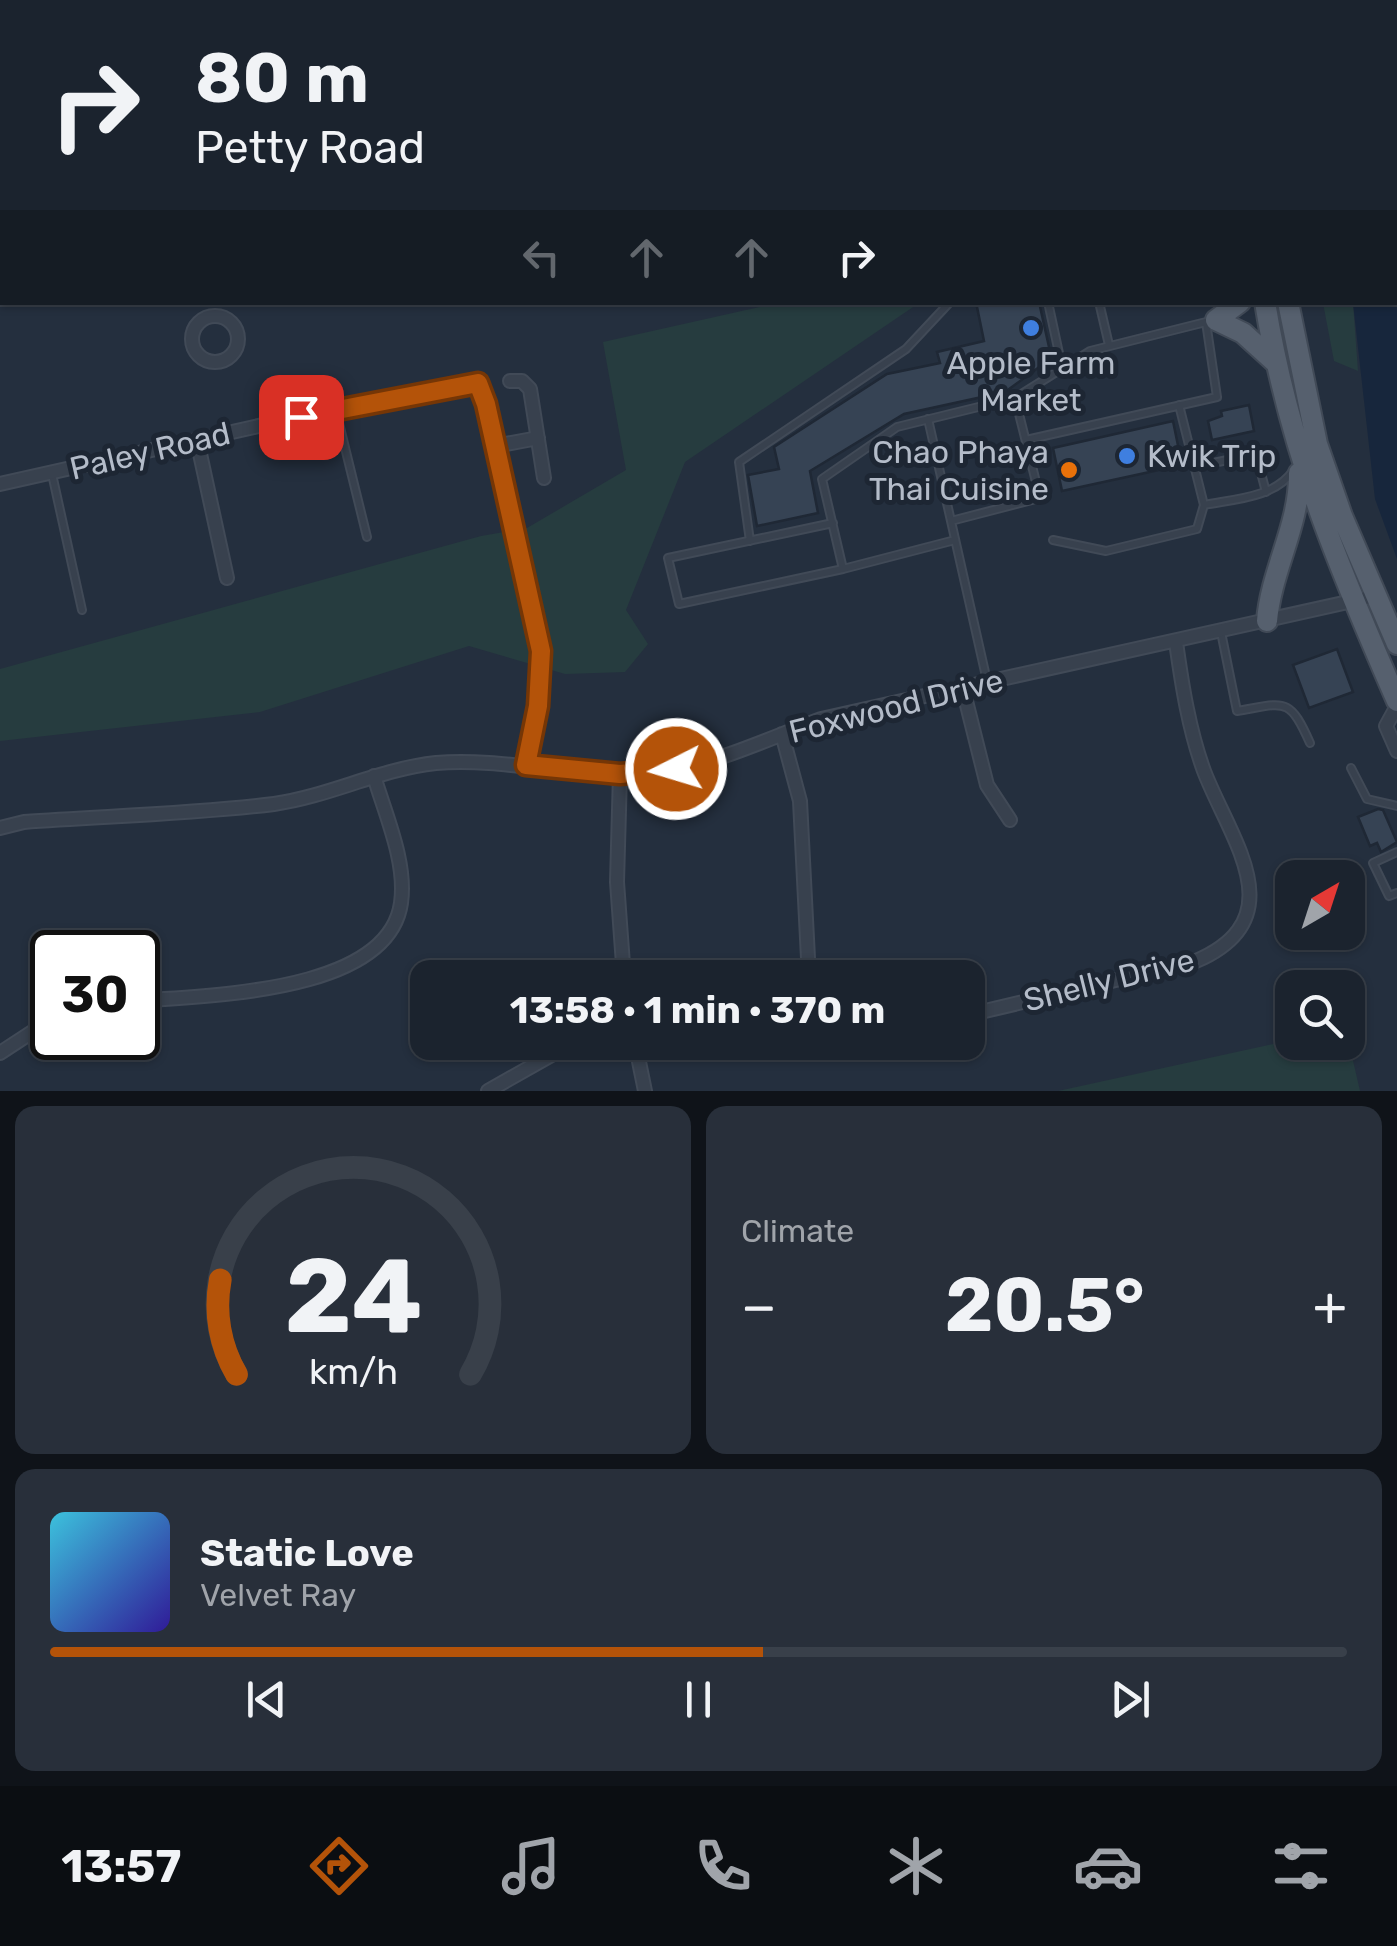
<!DOCTYPE html>
<html lang="en">
<head>
<meta charset="utf-8">
<style>
	:root { --surface:#1b232e; --page:#282f3a; --text:#f1f3f6; --muted:#a0a4aa; --line:#39404a; --accent:#b45309 }
	body { margin:0; font-family:Rubik,sans-serif; background:var(--page); color:var(--text); height:100vh; display:flex; flex-direction:column; font-size:38px; white-space:nowrap }
	* { box-sizing:border-box; margin:0 }
	p { font-size:32px; color:var(--muted) }
	.icon { flex:none; width:55px; height:55px; fill:none; stroke:currentColor; stroke-width:2; stroke-linecap:round; stroke-linejoin:round }
	.map { position:relative; height:1091px; overflow:hidden }
	.panel { display:flex; flex-direction:column; gap:15px; padding:15px; background:#0f1319; flex:1 }
	.panel>* { flex:none }
	.banner { position:absolute; left:0px; top:0px; width:1398px; height:305px; box-shadow:0 2px 8px #0004,0 0 0 2px var(--line); background:#1b232e; color:var(--text); overflow:hidden }
	.needle { width:65px; rotate:39deg }
	.buttons { position:absolute; left:1275px; top:860px; display:grid; gap:20px }
	.buttons a { display:grid; place-items:center; width:90px; height:90px; border-radius:20px; background:var(--surface); box-shadow:0 2px 8px #0004,0 0 0 2px var(--line); font-size:50px }
	.speed { position:absolute; left:30px; top:930px; display:flex; gap:20px; font-size:50px; font-weight:700; text-align:center }
	.speed>* { display:grid; place-content:center; width:130px; height:130px; border-radius:50%; background:var(--surface); box-shadow:0 2px 8px #0004,0 0 0 2px var(--line); line-height:1 }
	.speed .limit { border:5px solid #111; border-radius:15px; background:#fff; color:#111 }
	.pin { position:absolute; display:grid; place-items:center; width:85px; height:85px; color:#fff; margin:-42px; border-radius:20px; box-shadow:0 5px 15px #0006 }
	.me { position:absolute; width:110px; margin:-55px; rotate:265deg; stroke-linejoin:round; filter:drop-shadow(0 0 8px #0008) }
	.turn { display:flex; align-items:center; gap:35px; height:210px; padding:0 30px; font-size:45px }
	.turn .icon { width:130px; height:130px; stroke-width:2.5 }
	.turn b { display:block; font-size:70px; line-height:85px }
	.lanes { display:flex; align-items:center; height:95px; padding:0 30px; background:#0003; justify-content:center; gap:50px; direction:ltr }
	.lanes .off { opacity:.35 }
	.big { font-size:75px; font-weight:700; line-height:1.1 }
	.panel .card { flex:1; display:flex; flex-direction:column; justify-content:center; gap:15px; min-width:0; padding:0 35px; border-radius:20px; background:var(--page) }
	.panel .dial { align-items:center; gap:0 }
	.dial svg { height:260px; overflow:visible; fill:none; stroke:var(--line); stroke-width:7; stroke-linecap:round; text-anchor:middle }
	.dial text { fill:var(--text); stroke:none }
	.song { display:flex; align-items:center; gap:30px }
	.cover { width:120px; height:120px; border-radius:15px; background:linear-gradient(135deg,hsl(190 70% 55%),hsl(250 70% 35%)) }
	.played { height:10px; border-radius:5px; background:linear-gradient(90deg,var(--accent) 55%,var(--line) 55%) }
	.keys { display:flex; justify-content:space-around; direction:ltr }
	.heat { display:flex; justify-content:space-between; align-items:center; font-size:55px; direction:ltr }
	.panel .tiles { flex:1; display:grid; gap:15px; grid-template-columns:1fr 1fr }
	.card:last-child { grid-column:span 2 }
	.trip { position:absolute; left:410px; top:960px; width:575px; height:100px; border-radius:20px; background:var(--surface); box-shadow:0 2px 8px #0004,0 0 0 2px var(--line); font-weight:700; line-height:100px; text-align:center }
	.dock { display:flex; height:160px; justify-content:space-around; align-items:center; background:#0b0e12; color:var(--muted) }
	.dock .icon { width:70px; height:70px }
	.dock .active { color:var(--accent) }
	.dock b { font-size:45px; color:var(--text) }
	.map>svg:first-child { display:block }
	.green { fill:#263c3f }
	.water { fill:#17263c }
	.building { fill:#364354; stroke:#1f2835; stroke-width:2.5 }
	.lines { fill:none; stroke-linecap:round; stroke-linejoin:round }
	.service-casing { stroke:#414a57; stroke-width:10 }
	.minor-casing { stroke:#414a57; stroke-width:16 }
	.primary-casing { stroke:#414a57; stroke-width:24 }
	.service { stroke:#38414e; stroke-width:6 }
	.minor { stroke:#38414e; stroke-width:12 }
	.primary { stroke:#56606e; stroke-width:20 }
	.route-casing { stroke:#753606; stroke-width:25 }
	.route { stroke:#b45309; stroke-width:18 }
	.shop-dot { fill:#3f7fe0; stroke:#1d2633; stroke-width:4 }
	.food-dot { fill:#e8710a; stroke:#1d2633; stroke-width:4 }
	.labels { text-anchor:middle; stroke-width:10; stroke-linejoin:round; paint-order:stroke }
	.poi-label { font-size:32px; fill:#b4bcc9; stroke:#1d2633 }
	.street-label { font-size:32px; fill:#b4bcc9; stroke:#1d2633 }
</style>
</head>
<body>
<div class="map">
<svg width="1397" height="1091" viewBox="0 0 1397 1091">
	<rect width="100%" height="100%" fill="#242f3e"/>
	<!-- green -->
	<path class="green" d="M777,303h142l-234,159 -59,148 22,34 -23,28 -60,2 -96,-28 -209,66 -260,29v-72l481,-133 46,-8 99,-58 -23,-128z
		M1323,303h30l5,68 -24,-10z
		M1348,1039l12,52h-302l234,-51 56,2z"/>
	<!-- water -->
	<path class="water" d="M1380,0h17v559l-22,-60 -22,-196 42,-1v-300z"/>
	<!-- building -->
	<path class="building" d="M976,302h63l12,54 -4,12 -5,-3 -37,27 -101,22 -94,57 8,42 -61,13 -9,-51 31,-6 -5,-22 113,-73 53,-11 -3,-11 47,-11z
		M1249,405l5,26 -42,9 -4,-19 14,-5 -1,-5z
		M1173,421l9,44 -120,26 -9,-43z
		M1337,649l16,43 -44,16 -16,-43z
		M1378,809l5,1 14,32 -16,10 -4,-9 -7,3 -12,-29z"/>
	<g class="lines">
		<!-- service casing -->
		<g class="service-casing">
			<path id="service" d="M1048,302l14,65
				M1099,302l10,43
				M336,411l31,126
				M928,419l59,262
				M1026,440l191,-43 -11,-75
				M1194,467l62,-13 10,38
				M52,474l30,136
				M1204,505c30,-6 70,-7 89,-34
				M951,521l89,-23 -25,-100
				M833,523l-165,35 11,46 164,-35 -21,-90 75,-52 118,-29 75,-47 120,-30
				M1053,540l53,11 91,-22 7,-24 -25,-100
				M750,541l-11,-79 167,-113 44,-47
				M843,569l112,-29
				M1221,632l16,79c48,-8 52,-15 73,32
				M1351,768l16,31 30,7
				M1397,852l-24,11 16,33 8,-3"/>
		</g>
		<!-- minor casing -->
		<g class="minor-casing">
			<path id="minor" d="M345,0l1,2
				M0,157l2,2
				M0,273l2,1
				M192 339a23 23 0 1 1 46 0a23 23 0 1 1-46 0Z
				M510,381h12l8,8 14,89
				M197,440l30,138
				M495,446l43,-8
				M0,484l397,-89 80,-12 10,21 54,247 -3,56 -12,58
				M963,689l24,96 23,35
				M1397,706l-11,20 11,25
				M782,734l18,67 9,177
				M620,774l-3,108 7,96
				M0,828l24,-6c83,-6 168,-8 250,-18 56,-8 106,-35 162,-41 73,-6 146,18 219,10 56,-7 113,-34 166,-54l554,-123
				M138,1001c68,-6 250,-7 263,-98 6,-41 -16,-89 -27,-127
				M968,1015l228,-54c100,-43 34,-122 8,-190 -15,-41 -22,-86 -28,-129
				M635,1042l10,49
				M0,1053l52,-34
				M488,1091l67,-38 46,-11"/>
		</g>
		<!-- primary casing -->
		<g class="primary-casing">
			<path id="primary" d="M1225,0v2
				M1240,0l1,2
				M1265,302c24,148 73,264 132,399
				M1288,302l29,142 25,72 55,128
				M1216,320l27,13 32,29
				M1216,320l24,-18
				M1267,621c4,-51 33,-96 32,-148"/>
		</g>
		<!-- service -->
		<use href="#service" class="service"/>
		<!-- minor -->
		<use href="#minor" class="minor"/>
		<!-- primary -->
		<use href="#primary" class="primary"/>
	</g>
	<g class="lines">
		<!-- route casing -->
		<g class="route-casing">
			<path id="route" d="M301,417l177,-34 8,21 55,247 -3,55 -12,59 94,9 56,-5"/>
		</g>
		<!-- route -->
		<use href="#route" class="route"/>
	</g>
	<!-- markers -->
	<g class="shop-dot">
		<circle cx="1031" cy="328" r="10"/>
		<circle cx="1127" cy="456" r="10"/>
	</g>
	<circle class="food-dot" cx="1069" cy="470" r="10"/>
	<g class="labels">
		<!-- poi labels -->
		<g class="poi-label">
			<text x="1031" y="374">Apple Farm<tspan x="1031" dy="37">Market</tspan></text>
			<text x="1049" y="463" text-anchor="end">Chao Phaya<tspan x="1049" dy="37">Thai Cuisine</tspan></text>
			<text x="1147" y="467" text-anchor="start">Kwik Trip</text>
		</g>
		<!-- street labels -->
		<g class="street-label">
			<text transform="translate(150 451) rotate(-13)" y="11">Paley Road</text>
			<text transform="translate(896 706) rotate(-14)" y="11">Foxwood Drive</text>
			<text transform="translate(1109 980) rotate(-14)" y="11">Shelly Drive</text>
		</g>
	</g>
</svg>
<div class="buttons">
<a><svg class="needle" viewBox="-14 -14 28 28"><path d="M0-13l5 13h-10z" fill="#e53935"/><path d="M0 13l5-13h-10z" fill="#a0a4aa"/></svg></a>
<a><svg class="icon" aria-label="search" viewBox="0 0 24 24"><circle cx="10" cy="10" r="6"/><path d="M15 15l6 6"/></svg></a>
</div>
<div class="speed"><div class="limit">30</div></div>
<div class="pin" style="left:301px;top:417px;background:#d93025"><svg class="icon" aria-label="arrive" viewBox="0 0 24 24"><path d="M6 21V4h12l-3 4 3 4H6"/></svg></div>
<svg class="me" style="left:676px;top:769px" viewBox="-20 -20 40 40"><circle r="17" fill="#b45309" stroke="#fff" stroke-width="3"/><path d="M0-11L8 9 0 5-8 9z" fill="#fff"/></svg>
<div class="trip">13:58 · 1 min · 370 m</div>
<div class="banner">
<div class="turn"><svg class="icon" aria-label="right" viewBox="0 0 24 24"><path d="M7 20v-9h11M14 6l5 5-5 5"/></svg><div><b>80 m</b>Petty Road</div></div>
<div class="lanes"><svg class="icon off" aria-label="left" viewBox="0 0 24 24"><path d="M17 20v-9H6M10 6l-5 5 5 5"/></svg><svg class="icon off" aria-label="ahead" viewBox="0 0 24 24"><path d="M12 20V5M6 11l6-6 6 6"/></svg><svg class="icon off" aria-label="ahead" viewBox="0 0 24 24"><path d="M12 20V5M6 11l6-6 6 6"/></svg><svg class="icon" aria-label="right" viewBox="0 0 24 24"><path d="M7 20v-9h11M14 6l5 5-5 5"/></svg></div>
</div>
</div>
<section class="panel">
<div class="tiles">
<div class="card dial"><svg viewBox="0 0 100 80">
<path d="M14 69A42 42 0 1 1 86 69"/>
<path d="M14 69A42 42 0 0 1 9 40" stroke="#b45309"/>
<text x="50" y="56" font-size="32" font-weight="700">24</text>
<text x="50" y="72" font-size="11">km/h</text>
</svg></div>
<div class="card"><p>Climate</p>
<div class="heat"><a>−</a><b class="big">20.5°</b><a>+</a></div>
</div>
<div class="card">
<div class="song"><i class="cover"></i><div><b>Static Love</b><p>Velvet Ray</p></div></div>
<div class="played"></div>
<div class="keys"><svg class="icon" aria-label="previous" viewBox="0 0 24 24"><path d="M18 5L8 12l10 7zM5 5v14"/></svg><svg class="icon" aria-label="pause" viewBox="0 0 24 24"><path d="M8 5v14M16 5v14"/></svg><svg class="icon" aria-label="next" viewBox="0 0 24 24"><path d="M6 5l10 7-10 7zM19 5v14"/></svg></div>
</div>
</div>
</section>
<nav class="dock">
<b>13:57</b>
<svg class="icon active" aria-label="directions" viewBox="0 0 24 24"><path d="M12 3l9 9-9 9-9-9zM9 14v-3h6M13 9l2 2-2 2"/></svg>
<svg class="icon" aria-label="music" viewBox="0 0 24 24"><path d="M9 18V5l10-2v13"/><circle cx="6" cy="18" r="3"/><circle cx="16" cy="16" r="3"/></svg>
<svg class="icon" aria-label="phone" viewBox="0 0 24 24"><path d="M5 4h4l2 5-3 2q2 4 5 5l2-3 5 2v4C11 20 4 13 5 4z"/></svg>
<svg class="icon" aria-label="climate" viewBox="0 0 24 24"><path d="M12 3v18M4 7l16 10M4 17L20 7"/></svg>
<svg class="icon" aria-label="car" viewBox="0 0 24 24"><path d="M5 17H2v-5l4-1 3-4h7l3 4 3 1v5h-3M9 17h6M6 11h13"/><circle cx="7" cy="17" r="2"/><circle cx="17" cy="17" r="2"/></svg>
<svg class="icon" aria-label="filters" viewBox="0 0 24 24"><path d="M4 7h16M4 17h16"/><circle cx="9" cy="7" r="2"/><circle cx="15" cy="17" r="2"/></svg>
</nav>
</body>
</html>
